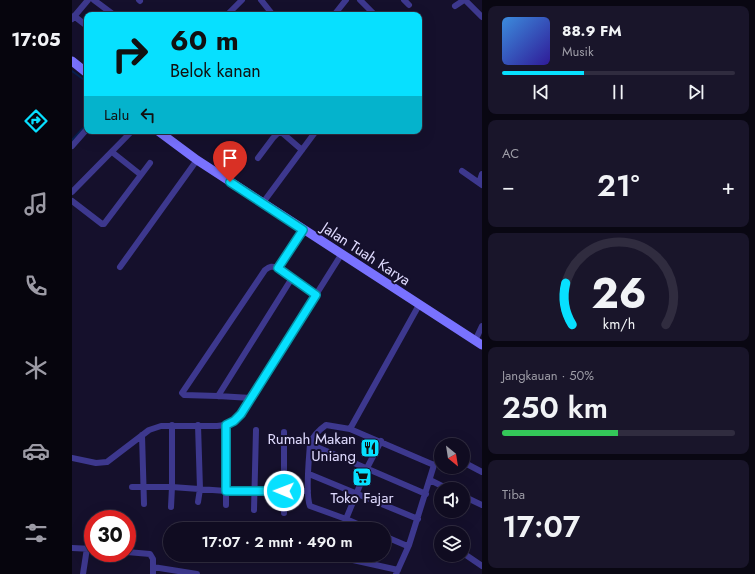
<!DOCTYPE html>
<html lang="id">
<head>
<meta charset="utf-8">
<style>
	:root { --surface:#100c21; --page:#19152a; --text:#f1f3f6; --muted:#9c9ba5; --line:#302c3f; --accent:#07e0ff }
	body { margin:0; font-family:Jost,sans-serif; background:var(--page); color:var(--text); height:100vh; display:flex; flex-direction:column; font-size:15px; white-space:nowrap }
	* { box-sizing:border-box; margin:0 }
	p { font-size:13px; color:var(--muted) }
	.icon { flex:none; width:22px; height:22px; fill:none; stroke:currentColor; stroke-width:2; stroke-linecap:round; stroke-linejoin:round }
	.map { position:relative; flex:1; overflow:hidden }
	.details { display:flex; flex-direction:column; gap:6px; padding:6px; background:#090712; width:273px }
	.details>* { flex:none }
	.guide { position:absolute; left:12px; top:12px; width:338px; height:122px; border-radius:8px; box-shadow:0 4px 16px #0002,0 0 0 1px var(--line); background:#07e0ff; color:#111; overflow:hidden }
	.needle { width:26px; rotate:150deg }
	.tools { position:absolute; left:362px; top:438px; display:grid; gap:8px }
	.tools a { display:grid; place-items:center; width:36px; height:36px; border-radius:50%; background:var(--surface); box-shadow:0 4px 16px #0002,0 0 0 1px var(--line); font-size:20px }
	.speed { position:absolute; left:12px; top:510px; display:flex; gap:8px; font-size:20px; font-weight:700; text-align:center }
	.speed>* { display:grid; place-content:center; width:52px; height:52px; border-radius:50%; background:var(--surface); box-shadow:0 4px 16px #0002,0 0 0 1px var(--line); line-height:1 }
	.speed .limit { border:6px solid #d22; background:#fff; color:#111 }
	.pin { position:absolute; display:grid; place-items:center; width:34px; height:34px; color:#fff; margin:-41px -17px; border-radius:50% 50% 50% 0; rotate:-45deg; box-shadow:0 0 4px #0007 }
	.pin .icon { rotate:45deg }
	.me { position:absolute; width:44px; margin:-22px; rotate:271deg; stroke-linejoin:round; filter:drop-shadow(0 0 3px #0008) }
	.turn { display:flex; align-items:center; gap:14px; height:84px; padding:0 20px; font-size:18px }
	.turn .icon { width:52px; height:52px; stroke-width:2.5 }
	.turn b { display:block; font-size:28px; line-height:34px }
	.then { display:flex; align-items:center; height:38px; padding:0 20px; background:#0003; gap:8px; font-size:15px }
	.big { font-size:30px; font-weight:600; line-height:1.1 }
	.details .widget { flex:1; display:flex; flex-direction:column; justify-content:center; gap:6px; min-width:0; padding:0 14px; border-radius:8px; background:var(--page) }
	.details .dial { align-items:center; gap:0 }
	.dial svg { height:104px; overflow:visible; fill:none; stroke:var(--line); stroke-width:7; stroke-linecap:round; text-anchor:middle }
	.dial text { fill:var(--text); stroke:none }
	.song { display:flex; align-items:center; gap:12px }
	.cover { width:48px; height:48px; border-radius:6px; background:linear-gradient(135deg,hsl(210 70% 55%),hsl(250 70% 35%)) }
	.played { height:4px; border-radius:2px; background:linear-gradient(90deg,var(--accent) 35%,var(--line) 35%) }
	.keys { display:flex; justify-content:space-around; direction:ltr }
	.heat { display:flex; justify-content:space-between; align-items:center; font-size:22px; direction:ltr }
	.charge { height:6px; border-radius:3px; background:linear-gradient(90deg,#34c759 50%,var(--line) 0) }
	.trip { position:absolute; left:91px; top:522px; width:228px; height:40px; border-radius:20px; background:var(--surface); box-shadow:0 4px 16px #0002,0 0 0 1px var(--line); font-weight:600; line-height:40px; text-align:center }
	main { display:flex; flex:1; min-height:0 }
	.tab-bar { display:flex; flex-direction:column; width:72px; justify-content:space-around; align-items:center; background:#06050d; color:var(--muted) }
	.tab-bar .icon { width:28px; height:28px }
	.tab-bar .current { color:var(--accent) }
	.tab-bar b { font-size:18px; color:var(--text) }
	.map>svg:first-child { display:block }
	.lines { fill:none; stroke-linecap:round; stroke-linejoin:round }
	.stream { stroke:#081f4d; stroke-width:2 }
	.minor { stroke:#3d388e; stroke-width:6 }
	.secondary { stroke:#7972ff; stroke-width:9 }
	.route-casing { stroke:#0592a6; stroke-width:10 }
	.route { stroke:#07e0ff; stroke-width:7 }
	.labels { text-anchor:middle; stroke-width:4; stroke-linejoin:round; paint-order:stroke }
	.street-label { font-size:15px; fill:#e0dbff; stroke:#15102c }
	.poi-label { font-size:15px; fill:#e0dbff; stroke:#15102c; text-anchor:end }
</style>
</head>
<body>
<main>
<nav class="tab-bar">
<b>17:05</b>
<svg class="icon current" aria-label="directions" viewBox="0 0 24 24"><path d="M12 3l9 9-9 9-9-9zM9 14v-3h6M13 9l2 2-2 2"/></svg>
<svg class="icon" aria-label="music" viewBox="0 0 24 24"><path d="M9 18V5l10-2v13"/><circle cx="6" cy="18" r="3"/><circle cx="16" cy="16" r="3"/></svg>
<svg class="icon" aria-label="phone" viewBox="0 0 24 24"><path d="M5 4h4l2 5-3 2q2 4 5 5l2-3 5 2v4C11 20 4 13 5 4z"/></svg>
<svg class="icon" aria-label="climate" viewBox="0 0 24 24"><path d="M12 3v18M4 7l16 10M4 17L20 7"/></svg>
<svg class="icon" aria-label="car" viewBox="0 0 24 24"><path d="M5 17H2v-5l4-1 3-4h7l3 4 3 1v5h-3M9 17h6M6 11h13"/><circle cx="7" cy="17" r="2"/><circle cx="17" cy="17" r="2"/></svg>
<svg class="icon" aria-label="filters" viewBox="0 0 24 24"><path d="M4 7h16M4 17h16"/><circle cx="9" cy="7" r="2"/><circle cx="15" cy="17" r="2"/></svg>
</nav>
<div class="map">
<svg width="410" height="574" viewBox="0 0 410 574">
	<rect width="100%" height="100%" fill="#15102c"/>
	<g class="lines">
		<!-- stream -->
		<path class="stream" d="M0,71l15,11
			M0,140l15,-16"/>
		<!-- minor -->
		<path class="minor" d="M22,0l20,15
			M67,0l1,1
			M189,0l12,15
			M288,0l15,15
			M332,0l5,5
			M393,0l17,17
			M383,6l9,-6
			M155,15l15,-15
			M262,15l12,-15
			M2,16l13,10
			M0,19l16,-19
			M0,146l15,-17
			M40,152l29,23
			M186,158l15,-20 7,-7 22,19
			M390,171l20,14
			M407,183l3,-9
			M0,192l60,-61
			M0,201l30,23h2l46,-61
			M190,204l54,-73
			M48,267l77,-107
			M206,268l25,-38
			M403,341l7,-15
			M146,396l74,-118
			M179,398l-33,-2 -34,-1 -2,-2 83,-123c5,-4 7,-4 13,-2l38,27
			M154,425v80
			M278,429l69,-124
			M70,435l2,69
			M238,444l116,50
			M0,458l24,5 11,-1 42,-32 12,-4h56c11,-1 17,-4 24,-12l100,-159
			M391,462l19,10
			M237,474l109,45
			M358,480l18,9
			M60,487h40l54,4h82
			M391,496l19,9
			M126,502l2,-13 -2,-64
			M99,507l1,-20v-62
			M182,510l2,-80
			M212,513v-81
			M274,519l21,-51 14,-27
			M297,529l-23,-10 -36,-13c-5,-12 -1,-47 0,-62 3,-9 9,-14 16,-19l24,4 84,36 7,-7
			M312,536l21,9h4
			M369,536v1
			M0,548l21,1
			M55,552l23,2 3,5v15
			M391,553l19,13
			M263,556l63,14
			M81,567l44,7
			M11,574l4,-26
			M324,574l13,-29 25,-80"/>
		<!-- secondary -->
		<path class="secondary" d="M0,61l15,12
			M86,131l39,29 285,185"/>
	</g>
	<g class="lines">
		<!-- route casing -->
		<g class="route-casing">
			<path id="route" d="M158,182l73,48 -25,38 38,27 -75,119 -7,7 -8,4v66h58"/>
		</g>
		<!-- route -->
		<use href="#route" class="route"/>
	</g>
	<!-- icons -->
	<defs>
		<g id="restaurant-square" transform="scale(1)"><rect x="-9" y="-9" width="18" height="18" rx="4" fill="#07e0ff" stroke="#15102c"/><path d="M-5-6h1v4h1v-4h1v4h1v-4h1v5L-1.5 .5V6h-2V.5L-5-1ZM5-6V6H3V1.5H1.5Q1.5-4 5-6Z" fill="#111"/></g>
		<g id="supermarket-square" transform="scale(1)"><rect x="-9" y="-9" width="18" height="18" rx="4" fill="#07e0ff" stroke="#15102c"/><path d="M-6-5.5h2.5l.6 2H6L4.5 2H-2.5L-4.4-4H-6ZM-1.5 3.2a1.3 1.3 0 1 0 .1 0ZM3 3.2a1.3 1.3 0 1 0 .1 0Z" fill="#111"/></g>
	</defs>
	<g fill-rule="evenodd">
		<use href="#restaurant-square" x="298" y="448"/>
		<use href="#supermarket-square" x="290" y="477"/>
	</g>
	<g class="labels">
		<!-- street labels -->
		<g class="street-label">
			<text transform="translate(294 254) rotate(33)" y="5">Jalan Tuah Karya</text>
		</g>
		<!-- poi labels -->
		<g class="poi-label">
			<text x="284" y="444">Rumah Makan<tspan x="284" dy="17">Uniang</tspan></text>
			<text x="290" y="503" text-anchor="middle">Toko Fajar</text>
		</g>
	</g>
</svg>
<div class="tools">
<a><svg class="needle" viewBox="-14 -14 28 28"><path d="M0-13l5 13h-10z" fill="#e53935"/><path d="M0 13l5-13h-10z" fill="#9c9ba5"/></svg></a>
<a><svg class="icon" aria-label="sound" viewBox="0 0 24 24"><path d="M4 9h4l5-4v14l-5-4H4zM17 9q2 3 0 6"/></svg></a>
<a><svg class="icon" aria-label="layers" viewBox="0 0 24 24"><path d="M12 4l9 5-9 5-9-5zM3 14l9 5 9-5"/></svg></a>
</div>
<div class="speed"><div class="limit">30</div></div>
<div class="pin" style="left:158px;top:182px;background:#d93025"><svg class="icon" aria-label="arrive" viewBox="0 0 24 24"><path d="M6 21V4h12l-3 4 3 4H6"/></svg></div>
<svg class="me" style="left:212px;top:491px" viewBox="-20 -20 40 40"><circle r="17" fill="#07e0ff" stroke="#fff" stroke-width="3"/><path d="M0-11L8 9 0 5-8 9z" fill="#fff"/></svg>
<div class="trip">17:07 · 2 mnt · 490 m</div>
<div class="guide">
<div class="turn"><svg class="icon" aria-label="right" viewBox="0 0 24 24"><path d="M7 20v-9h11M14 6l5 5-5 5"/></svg><div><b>60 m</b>Belok kanan</div></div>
<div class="then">Lalu<svg class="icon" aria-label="left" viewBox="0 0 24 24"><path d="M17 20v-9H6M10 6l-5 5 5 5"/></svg></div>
</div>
</div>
<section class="details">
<div class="widget">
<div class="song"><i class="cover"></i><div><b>88.9 FM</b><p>Musik</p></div></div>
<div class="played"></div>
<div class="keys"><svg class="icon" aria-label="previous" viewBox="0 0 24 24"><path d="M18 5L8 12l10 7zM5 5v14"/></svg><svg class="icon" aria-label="pause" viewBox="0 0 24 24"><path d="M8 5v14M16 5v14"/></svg><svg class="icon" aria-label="next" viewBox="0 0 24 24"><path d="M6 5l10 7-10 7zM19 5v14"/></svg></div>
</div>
<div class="widget"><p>AC</p>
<div class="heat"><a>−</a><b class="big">21°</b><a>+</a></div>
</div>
<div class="widget dial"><svg viewBox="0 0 100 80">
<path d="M14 69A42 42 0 1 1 86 69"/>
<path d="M14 69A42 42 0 0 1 9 37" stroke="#07e0ff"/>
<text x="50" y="56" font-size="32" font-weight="700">26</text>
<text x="50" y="72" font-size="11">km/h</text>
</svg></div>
<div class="widget"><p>Jangkauan · 50%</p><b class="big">250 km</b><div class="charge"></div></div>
<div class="widget"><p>Tiba</p><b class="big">17:07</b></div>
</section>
</main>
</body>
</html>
